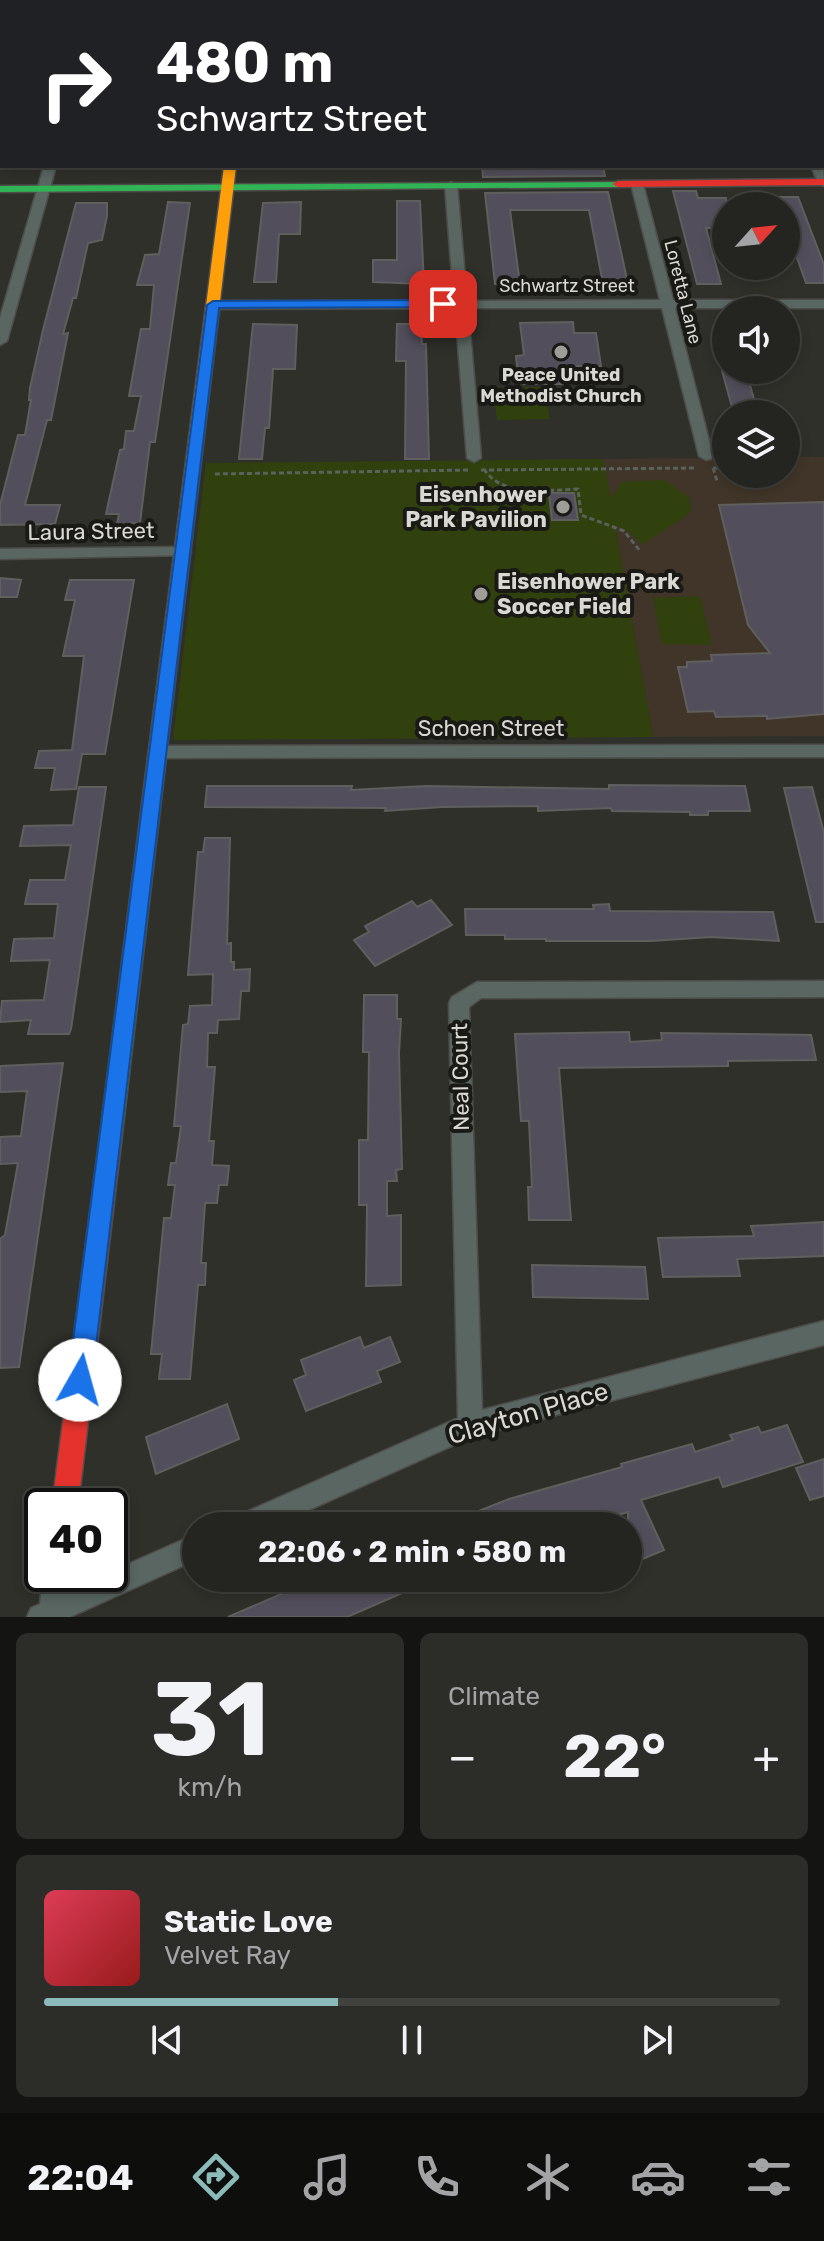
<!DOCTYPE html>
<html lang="en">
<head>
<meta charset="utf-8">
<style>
	:root { --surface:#242420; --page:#2c2c29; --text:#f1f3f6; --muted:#a3a4a5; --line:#41413e; --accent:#8bbbb9 }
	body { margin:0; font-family:Rubik,sans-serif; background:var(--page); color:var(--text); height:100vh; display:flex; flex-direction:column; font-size:30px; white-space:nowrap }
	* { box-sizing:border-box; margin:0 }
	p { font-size:26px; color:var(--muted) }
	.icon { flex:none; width:44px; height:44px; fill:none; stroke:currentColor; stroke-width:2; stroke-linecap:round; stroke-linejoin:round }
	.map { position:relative; height:1617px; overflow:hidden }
	.details { display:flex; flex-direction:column; gap:16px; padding:16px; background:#141412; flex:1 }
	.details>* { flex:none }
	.top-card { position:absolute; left:0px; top:0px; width:824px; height:168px; box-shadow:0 4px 12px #0003,0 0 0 2px var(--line); background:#202124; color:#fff; overflow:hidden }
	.needle { width:52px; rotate:63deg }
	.tools { position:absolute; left:712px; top:192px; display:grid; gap:16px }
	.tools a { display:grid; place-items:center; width:88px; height:88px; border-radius:50%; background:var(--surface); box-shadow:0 4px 12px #0003,0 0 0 2px var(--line); font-size:40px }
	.speed { position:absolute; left:24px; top:1488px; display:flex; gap:16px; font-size:40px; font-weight:700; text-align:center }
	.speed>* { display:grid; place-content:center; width:104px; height:104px; border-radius:50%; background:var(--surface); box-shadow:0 4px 12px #0003,0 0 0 2px var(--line); line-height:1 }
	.speed .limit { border:4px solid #111; border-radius:12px; background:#fff; color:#111 }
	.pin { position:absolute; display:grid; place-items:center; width:68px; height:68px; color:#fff; margin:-34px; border-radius:16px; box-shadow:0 4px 12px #0006 }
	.me { position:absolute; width:88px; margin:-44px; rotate:7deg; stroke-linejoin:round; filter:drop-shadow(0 0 6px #0008) }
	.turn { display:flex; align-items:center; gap:28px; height:168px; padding:0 24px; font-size:36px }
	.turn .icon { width:104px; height:104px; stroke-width:2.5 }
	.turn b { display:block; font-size:56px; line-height:68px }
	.big { font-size:60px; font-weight:700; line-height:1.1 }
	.details .tile { flex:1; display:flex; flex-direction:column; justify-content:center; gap:12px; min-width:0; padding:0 28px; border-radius:12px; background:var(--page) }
	.details .dial { align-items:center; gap:0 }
	.dial b { font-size:104px; line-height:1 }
	.song { display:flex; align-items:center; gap:24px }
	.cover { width:96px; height:96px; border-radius:12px; background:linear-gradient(135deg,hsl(350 70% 55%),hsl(0 70% 35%)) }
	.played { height:8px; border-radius:4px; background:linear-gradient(90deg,var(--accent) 40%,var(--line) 40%) }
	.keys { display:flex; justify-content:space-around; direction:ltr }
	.heat { display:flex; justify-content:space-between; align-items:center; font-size:44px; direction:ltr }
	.details .tiles { flex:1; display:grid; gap:16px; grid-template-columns:1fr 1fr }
	.tile:last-child { grid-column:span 2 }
	.trip { position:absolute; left:182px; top:1512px; width:460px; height:80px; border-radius:40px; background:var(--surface); box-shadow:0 4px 12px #0003,0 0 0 2px var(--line); font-weight:700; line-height:80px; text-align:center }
	.dock { display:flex; height:128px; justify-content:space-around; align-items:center; background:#0e0e0d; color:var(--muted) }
	.dock .icon { width:56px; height:56px }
	.dock .active { color:var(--accent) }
	.dock b { font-size:36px; color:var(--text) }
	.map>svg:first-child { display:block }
	.education { fill:#403528 }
	.green { fill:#31410e }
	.building { fill:#524e5b; stroke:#5f5f5e; stroke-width:2 }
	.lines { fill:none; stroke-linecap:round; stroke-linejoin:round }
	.street-casing { stroke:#4e4d4a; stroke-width:3 }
	.fast-casing { stroke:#4e4d4a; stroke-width:3 }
	.slow-casing { stroke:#4e4d4a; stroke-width:3 }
	.jam-casing { stroke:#4e4d4a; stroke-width:3 }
	.path { stroke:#5a625e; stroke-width:3; stroke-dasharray:5 3; stroke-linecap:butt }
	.street { fill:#596662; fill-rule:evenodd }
	.fast { fill:#30b455; fill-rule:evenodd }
	.slow { fill:#ff9f0a; fill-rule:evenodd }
	.jam { fill:#e5322d; fill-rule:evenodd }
	.route { fill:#1a73e8; stroke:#114b97; stroke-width:2 }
	.poi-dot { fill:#9e9d98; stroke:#191915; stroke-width:3 }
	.labels { text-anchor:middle; stroke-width:8; stroke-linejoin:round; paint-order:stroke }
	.far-street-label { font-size:18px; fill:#d9d8d3; stroke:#191915 }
	.far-poi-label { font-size:18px; font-weight:bold; fill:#d9d8d3; stroke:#191915 }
	.poi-label { font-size:22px; font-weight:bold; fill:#d9d8d3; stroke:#191915; text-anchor:end }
	.street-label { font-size:22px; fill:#d9d8d3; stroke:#191915 }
	.near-street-label { font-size:26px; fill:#d9d8d3; stroke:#191915 }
</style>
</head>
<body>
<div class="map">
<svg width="824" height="1617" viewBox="0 0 824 1617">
	<rect width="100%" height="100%" fill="#30302b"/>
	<!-- education -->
	<path class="education" d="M786,457h38v279l-171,1 -50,-278 123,-1v16h60z"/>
	<!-- green -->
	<path class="green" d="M544,387l6,32 -53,1 -4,-32z
		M603,459l8,39 11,-16 42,-2 26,18 1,13c-15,14 -33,21 -48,34l-14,-13 -14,-7 38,212 -480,3 33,-277z
		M700,596l12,49 -50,-1 -9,-46z"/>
	<!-- building -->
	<path class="building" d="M482,166h121l2,10 -122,1z
		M673,191h23l2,7h28v30h-20l15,56h-24z
		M608,192l20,92h-25l-14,-74h-79l10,74h-25l-10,-91z
		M776,197h22l26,68v18h-18l-20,-56v-21h-7z
		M397,201h23l4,83 -51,-2v-22h24z
		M168,202l22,1 -35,239h-5l-10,81 -23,1 2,-10h-13l14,-64 4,-1 2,-18h8l7,-35h-12l12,-67h9l4,-44h-17l8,-30 14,-1z
		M301,202l-1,32h-21l-3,48h-22l9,-79z
		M76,203h31v13l-5,24 -14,3 -12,55h-3l-10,36 5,-1 -17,87h-4l-22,85h35l-5,19 -55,1v-20l18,-70h7l6,-35h-2l1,-12 13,-58z
		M573,322l1,11h22l5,33h-37l3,18h-48l-3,-28 8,-1 -4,-32z
		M253,324l44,1 -2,44h-22l-4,59h-4l-3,31h-23z
		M397,324h24l1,20h4l3,115h-24l1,-98h-10z
		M746,370l7,26 5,18h-24l-12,-43z
		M549,493h25l4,27h-26z
		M824,502v212l-57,5v-3l-51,1 -2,-6 -26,1 -10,-45h9v-5l25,-1 -1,-6 59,-2 -22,-28 -29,-120z
		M0,578l21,2 -4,17h-17z
		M70,580h64l-29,174h-23l-6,35 -25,1 4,-22h-20l4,-17 33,-1 12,-94h-21l12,-56h-10z
		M609,785l136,1 5,25h-42v4h-18v-3l-78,-1 -1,-3 -73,3v-5l-96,1 -57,4 1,-3 -181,-1 2,-21h145l-1,4 75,-4 183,3z
		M79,787h27l-35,242 -2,5h-41l3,-14 -31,2 2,-21 42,-1 6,-40 -39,1 3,-22 40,-1 4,-34h-33l5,-24h35l6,-35 -51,1 4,-20 49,-1z
		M812,787l12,46v89h-8l-32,-134z
		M205,838h25l-3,106 4,-1v19h3v8l16,-1 -1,22h-8l-2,28 -21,1 -1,13h-9l-1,34h8l-6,74h5l-2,24 17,1 -2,19h-8l-2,18h-12l-4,60h5l-1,22h-7l-8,94h-31l3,-25h-11l13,-136h7l4,-33h-7l3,-22h5l5,-37h-7l9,-101 5,-1 2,-18 22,-1 1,-31 -25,1 10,-123h5z
		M431,900l21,25 -77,41 -21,-26 15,-8 -4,-6 47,-25 5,6z
		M609,904l1,7 163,1 6,29 -68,-4 -60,4h-105v-2h-41v-4h-39l-1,-26h129l-1,-4z
		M364,995h33v24h4l-2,34 3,116 -6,1 1,11h-10v35l14,-1v70l-35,1 1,-81h-8v-65h9l1,-88h-6z
		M629,1032l1,10 32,-2 -1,-7 150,2 5,25 -88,1v5l-169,2 12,152h-42l-1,-33h4l-3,-66h-8l-6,-87z
		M63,1063l-44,304 -19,1v-129l5,-4 13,-72 -18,1v-27l21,-1 6,-45 -27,1v-26z
		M824,1222v34l-87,3 3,17 -77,1 -5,-39 96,-2 -3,-10z
		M532,1265l113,2 3,32 -115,-2z
		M360,1337l4,11 26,-11 10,25 -23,9 4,11 -75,29 -12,-31 12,-5 -5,-15z
		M227,1404l12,35 -83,35 -10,-37z
		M787,1425l16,37 -80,25 -4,-10 -78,23 23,50 -26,11 -10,-22v-27l-48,14h-139l68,-27 113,-32 -1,-3 71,-20 3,8 38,-12 -3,-5 28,-8 3,6z
		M824,1459v37l-14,4 -14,-32z
		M318,1578h114v2l-85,37h-119z"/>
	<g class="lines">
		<!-- street casing -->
		<g class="street-casing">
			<path id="street" d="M93,0h10v2h-10z
				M246,0h10v2h-10z
				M711,0h10l1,2h-10z
				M822,65h2v6h-2z
				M44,166h12l-49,175 -7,4v-27z
				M811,166h12l1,20 -6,-3z
				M637,181l6,3 30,116h151v8h-149l38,148 -2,3 -5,1 -7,-4 -37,-148h-194l13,150 -7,4 -7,-4 -12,-150 -242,1 -6,-4 6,-4h241l-9,-116 6,-3 6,3 10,116 193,-1 -29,-116z
				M183,547l8,5 -3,3 -188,4v-10z
				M824,745v12l-666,1 -9,-6 9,-6z
				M824,981v16l-343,1 -12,9 13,403 342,-89v24l-352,92 -199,89h-42l4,-9 223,-99 -9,-415 3,-6 25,-15z
				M196,1534v26l-126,57h-43l4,-9 9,-4 3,-30h26l-2,17z"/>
		</g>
		<!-- fast casing -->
		<g class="fast-casing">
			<path id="fast" d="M622,182v4l-4,1 -618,5v-6z
				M157,751l9,6 -45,386 -3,7 -8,3 -8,-3 -3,-7 49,-386z"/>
		</g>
		<!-- slow casing -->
		<g class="slow-casing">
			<path id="slow" d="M224,166h12l-70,591 -9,6 -9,-6z"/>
		</g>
		<!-- jam casing -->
		<g class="jam-casing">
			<path id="jam" d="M824,179v6l-206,2 -6,-3 6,-3z
				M110,1133l8,3 3,7 -43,363h-26l47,-363 3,-7z"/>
		</g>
		<!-- path -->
		<path class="path" d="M713,468h13
			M713,468l4,13
			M484,469c18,29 65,21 94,20l3,26 43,16 16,20
			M481,470l216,-2
			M215,474l254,-4"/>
		<!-- street -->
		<use href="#street" class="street"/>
		<!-- fast -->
		<use href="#fast" class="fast"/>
		<!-- slow -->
		<use href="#slow" class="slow"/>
		<!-- jam -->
		<use href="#jam" class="jam"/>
	</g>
	<!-- route -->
	<path class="route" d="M443,300l7,4 -2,3 -229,1 -127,1072 -3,9 -9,3 -8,-3 -4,-9 139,-1075 6,-4z"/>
	<!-- markers -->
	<g class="poi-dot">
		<circle cx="561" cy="352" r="8"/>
		<circle cx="563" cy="507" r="8"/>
		<circle cx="481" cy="594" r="8"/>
	</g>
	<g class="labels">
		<!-- far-street labels -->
		<g class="far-street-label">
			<text x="567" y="292">Schwartz Street</text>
			<text transform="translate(683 292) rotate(76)" y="6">Loretta Lane</text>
		</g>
		<!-- far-poi labels -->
		<g class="far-poi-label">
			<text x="561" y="381">Peace United<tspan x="561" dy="21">Methodist Church</tspan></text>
		</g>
		<!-- poi labels -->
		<g class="poi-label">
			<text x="547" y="502">Eisenhower<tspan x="547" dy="25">Park Pavilion</tspan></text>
			<text x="497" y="589" text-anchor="start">Eisenhower Park<tspan x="497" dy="25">Soccer Field</tspan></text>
		</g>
		<!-- street labels -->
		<g class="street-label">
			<text transform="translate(91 531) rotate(-1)" y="8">Laura Street</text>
			<text x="491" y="736">Schoen Street</text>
			<text transform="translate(460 1077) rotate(-91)" y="8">Neal Court</text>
		</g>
		<!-- near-street labels -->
		<g class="near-street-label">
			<text transform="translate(528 1413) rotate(-16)" y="9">Clayton Place</text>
		</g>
	</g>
</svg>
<div class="tools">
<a><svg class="needle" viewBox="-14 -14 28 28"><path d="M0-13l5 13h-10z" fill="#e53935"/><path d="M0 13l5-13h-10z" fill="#a3a4a5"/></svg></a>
<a><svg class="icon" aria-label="sound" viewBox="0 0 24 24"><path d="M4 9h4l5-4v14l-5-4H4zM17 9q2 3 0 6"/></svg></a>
<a><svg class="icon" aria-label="layers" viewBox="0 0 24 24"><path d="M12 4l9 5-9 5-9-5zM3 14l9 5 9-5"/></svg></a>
</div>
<div class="speed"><div class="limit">40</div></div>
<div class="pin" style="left:443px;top:304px;background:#d93025"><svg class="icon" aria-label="arrive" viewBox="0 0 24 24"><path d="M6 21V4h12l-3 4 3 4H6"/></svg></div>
<svg class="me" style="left:80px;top:1380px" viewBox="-20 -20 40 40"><circle r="19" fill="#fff"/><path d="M0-13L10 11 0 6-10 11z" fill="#1a73e8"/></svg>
<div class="trip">22:06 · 2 min · 580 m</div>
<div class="top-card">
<div class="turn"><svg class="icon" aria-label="right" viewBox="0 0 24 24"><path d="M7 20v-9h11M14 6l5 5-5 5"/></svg><div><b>480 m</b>Schwartz Street</div></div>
</div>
</div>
<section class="details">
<div class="tiles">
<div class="tile dial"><b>31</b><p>km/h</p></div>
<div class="tile"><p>Climate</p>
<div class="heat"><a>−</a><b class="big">22°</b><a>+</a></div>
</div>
<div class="tile">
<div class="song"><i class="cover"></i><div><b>Static Love</b><p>Velvet Ray</p></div></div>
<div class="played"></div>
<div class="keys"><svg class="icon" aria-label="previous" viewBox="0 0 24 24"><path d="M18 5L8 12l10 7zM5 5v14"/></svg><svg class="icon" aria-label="pause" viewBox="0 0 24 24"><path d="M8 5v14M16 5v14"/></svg><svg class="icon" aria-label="next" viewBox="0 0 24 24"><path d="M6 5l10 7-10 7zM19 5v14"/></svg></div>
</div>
</div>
</section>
<nav class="dock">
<b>22:04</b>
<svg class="icon active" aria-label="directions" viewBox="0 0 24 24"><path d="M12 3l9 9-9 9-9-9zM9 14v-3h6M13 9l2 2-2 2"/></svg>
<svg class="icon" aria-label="music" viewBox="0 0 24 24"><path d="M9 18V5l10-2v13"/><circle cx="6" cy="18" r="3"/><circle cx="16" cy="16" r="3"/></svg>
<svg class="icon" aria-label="phone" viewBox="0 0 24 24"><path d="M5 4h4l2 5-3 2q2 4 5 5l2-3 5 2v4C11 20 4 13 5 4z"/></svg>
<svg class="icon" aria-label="climate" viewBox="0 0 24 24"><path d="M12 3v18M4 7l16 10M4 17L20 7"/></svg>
<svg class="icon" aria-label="car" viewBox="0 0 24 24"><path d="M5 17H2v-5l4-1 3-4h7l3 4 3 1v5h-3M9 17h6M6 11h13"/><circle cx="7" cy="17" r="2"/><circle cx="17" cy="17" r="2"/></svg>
<svg class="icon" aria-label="filters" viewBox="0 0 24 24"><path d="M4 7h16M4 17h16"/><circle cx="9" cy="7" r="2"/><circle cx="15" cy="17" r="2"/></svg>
</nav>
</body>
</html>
